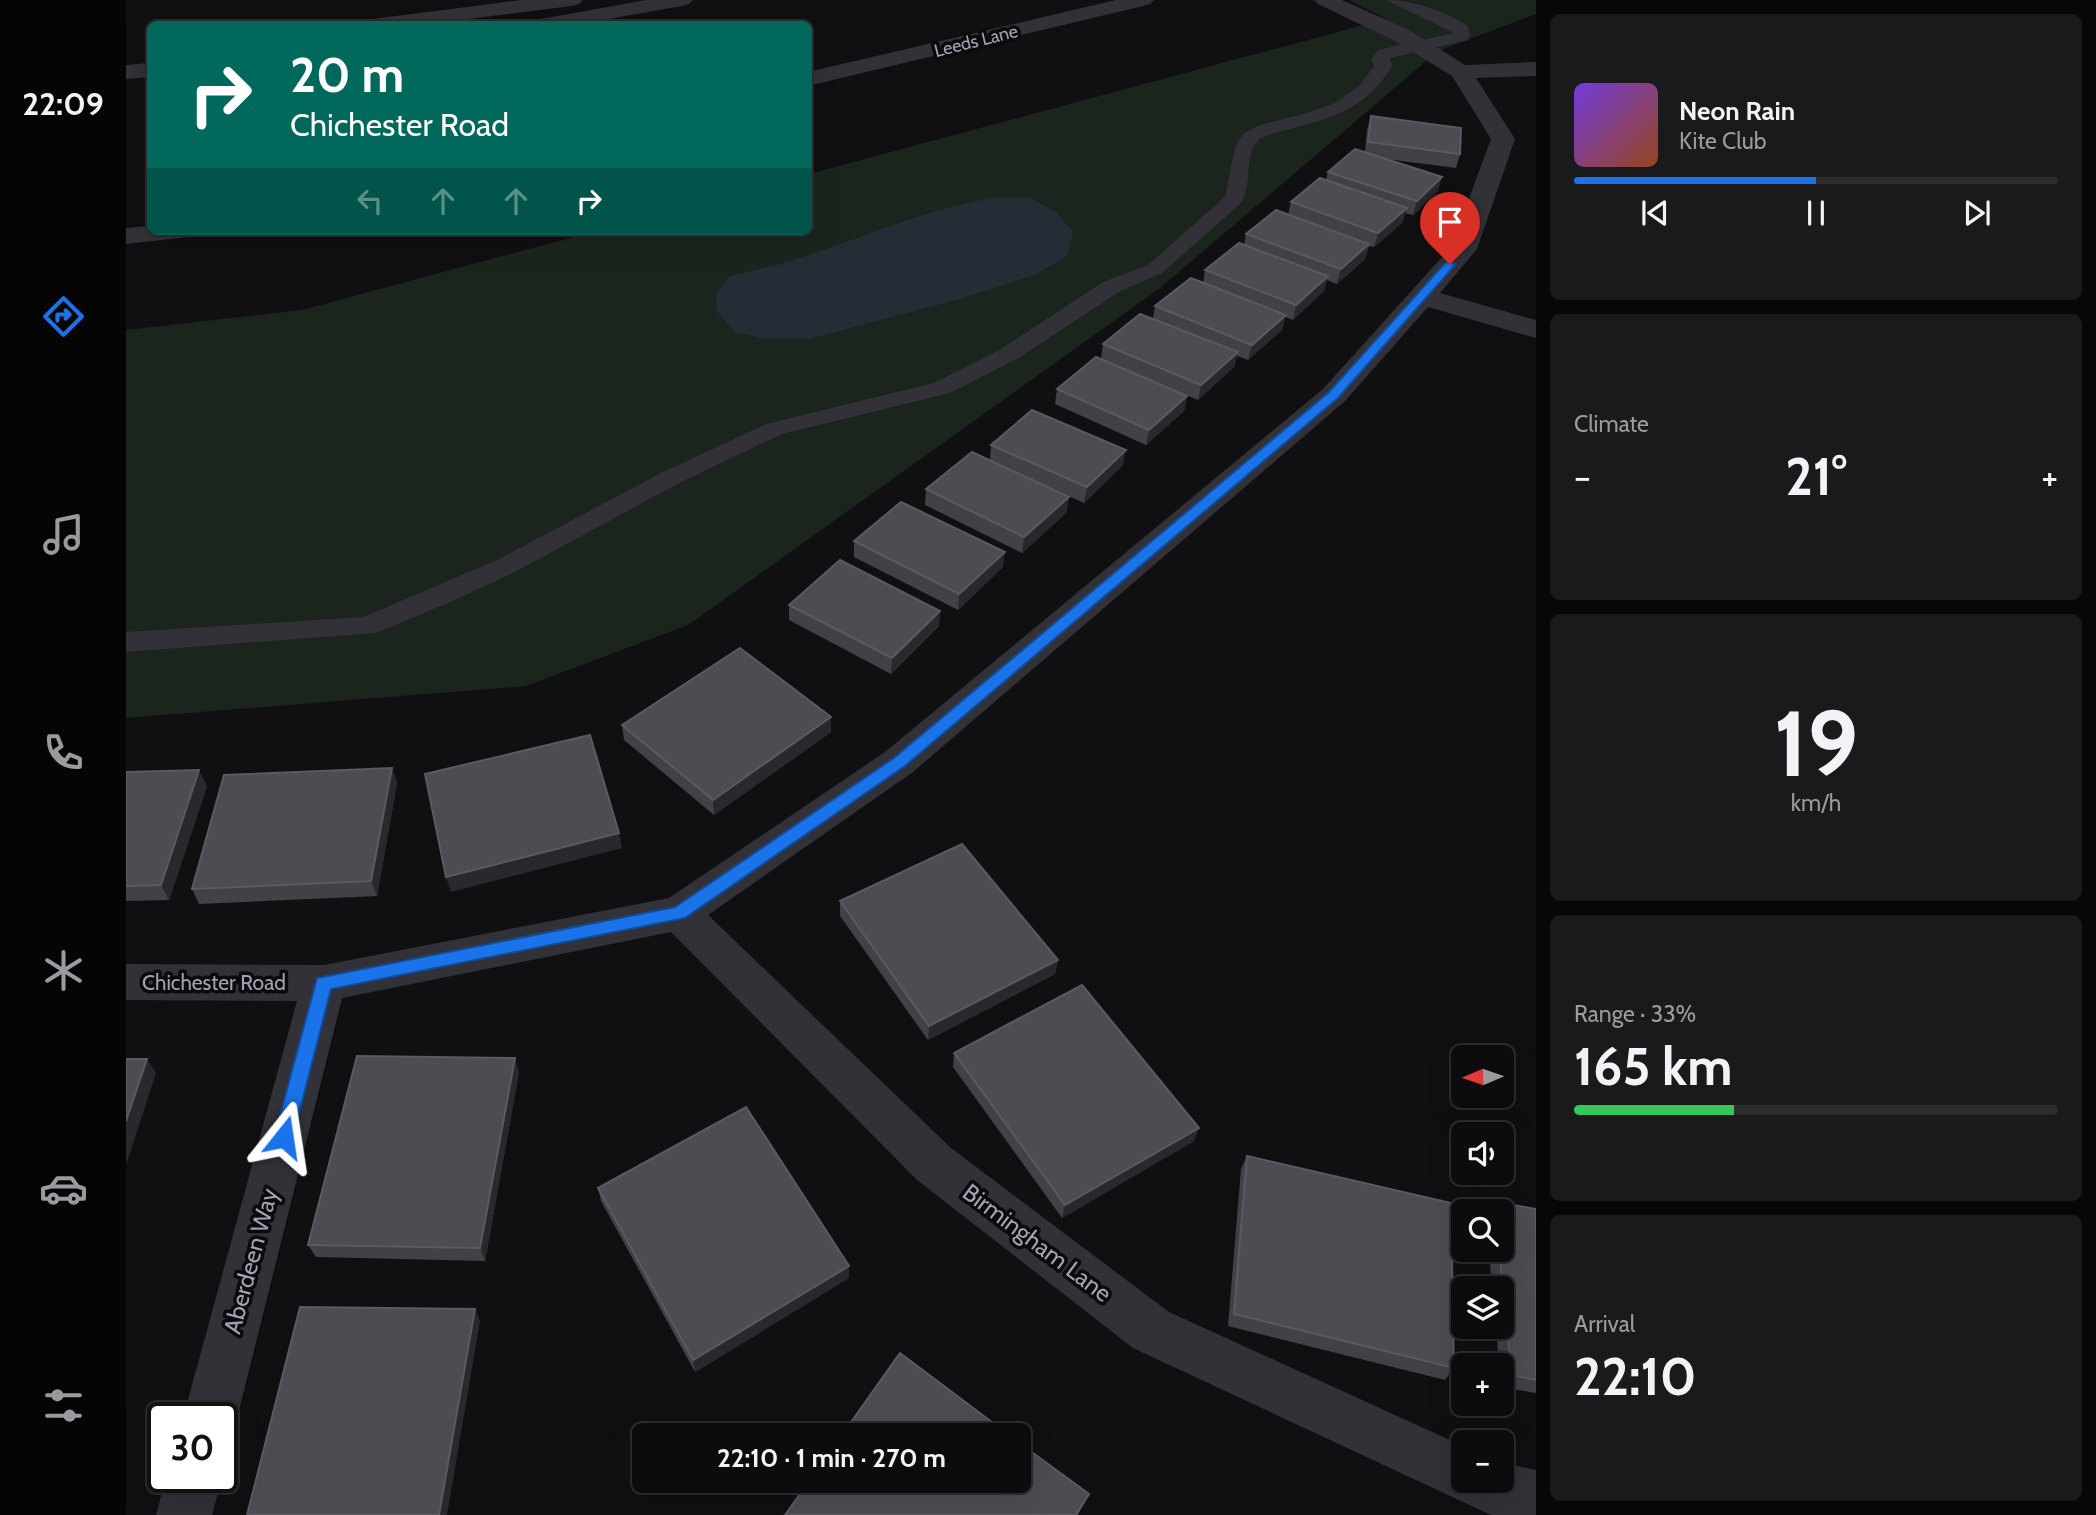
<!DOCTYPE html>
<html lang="en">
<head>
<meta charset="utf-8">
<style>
	:root { --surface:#0c0c0e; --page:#1a1a1c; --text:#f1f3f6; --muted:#9a9b9e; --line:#2c2c2e; --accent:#1a73e8 }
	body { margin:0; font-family:Cabin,sans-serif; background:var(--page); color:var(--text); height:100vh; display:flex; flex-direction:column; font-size:26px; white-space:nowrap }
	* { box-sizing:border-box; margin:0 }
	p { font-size:23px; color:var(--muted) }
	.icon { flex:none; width:38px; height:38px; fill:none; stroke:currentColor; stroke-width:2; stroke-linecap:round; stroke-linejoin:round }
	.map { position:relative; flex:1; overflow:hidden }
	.drawer { display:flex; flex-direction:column; gap:14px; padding:14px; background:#070708; width:560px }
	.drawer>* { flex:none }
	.banner { position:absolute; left:21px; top:21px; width:665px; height:214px; border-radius:10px; box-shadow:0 7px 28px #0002,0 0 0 2px var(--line); background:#00695c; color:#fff; overflow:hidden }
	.needle { width:46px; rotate:268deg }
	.tools { position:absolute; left:1325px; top:1045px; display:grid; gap:14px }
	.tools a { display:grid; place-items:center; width:63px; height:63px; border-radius:10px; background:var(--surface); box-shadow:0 7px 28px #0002,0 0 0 2px var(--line); font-size:35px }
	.speed { position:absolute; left:21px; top:1402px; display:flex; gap:14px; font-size:35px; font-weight:700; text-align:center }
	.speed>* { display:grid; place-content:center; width:91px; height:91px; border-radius:50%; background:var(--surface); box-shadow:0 7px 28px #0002,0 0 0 2px var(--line); line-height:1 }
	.speed .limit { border:4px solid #111; border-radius:10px; background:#fff; color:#111 }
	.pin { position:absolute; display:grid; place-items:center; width:60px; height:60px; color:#fff; margin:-72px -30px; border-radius:50% 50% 50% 0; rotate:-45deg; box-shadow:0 0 7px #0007 }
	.pin .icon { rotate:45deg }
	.me { position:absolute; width:77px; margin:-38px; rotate:15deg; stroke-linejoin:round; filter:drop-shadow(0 0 5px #0008) }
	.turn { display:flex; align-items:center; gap:24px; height:147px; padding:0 28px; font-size:32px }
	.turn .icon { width:91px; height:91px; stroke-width:2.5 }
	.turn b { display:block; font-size:49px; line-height:60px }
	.lanes { display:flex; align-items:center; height:66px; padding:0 28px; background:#0003; justify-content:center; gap:35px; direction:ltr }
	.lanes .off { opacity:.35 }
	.big { font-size:52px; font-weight:800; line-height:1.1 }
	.drawer .tile { flex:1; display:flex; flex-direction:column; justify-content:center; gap:10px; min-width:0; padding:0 24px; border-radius:10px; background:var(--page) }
	.drawer .dial { align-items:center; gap:0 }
	.dial b { font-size:91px; line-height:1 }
	.song { display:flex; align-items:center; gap:21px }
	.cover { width:84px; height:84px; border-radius:10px; background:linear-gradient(135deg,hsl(260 70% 55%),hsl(20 70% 35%)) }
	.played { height:7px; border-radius:4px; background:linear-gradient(90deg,var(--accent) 50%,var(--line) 50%) }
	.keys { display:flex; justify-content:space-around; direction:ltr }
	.heat { display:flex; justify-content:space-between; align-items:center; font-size:38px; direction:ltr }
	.charge { height:10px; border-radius:5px; background:linear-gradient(90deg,#34c759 33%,var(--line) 0) }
	.trip { position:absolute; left:506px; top:1423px; width:399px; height:70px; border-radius:10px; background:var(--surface); box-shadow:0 7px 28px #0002,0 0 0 2px var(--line); font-weight:800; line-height:70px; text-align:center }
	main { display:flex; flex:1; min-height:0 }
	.tab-bar { display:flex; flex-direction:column; width:126px; justify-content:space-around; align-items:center; background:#050506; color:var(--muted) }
	.tab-bar .icon { width:49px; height:49px }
	.tab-bar .active { color:var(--accent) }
	.tab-bar b { font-size:32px; color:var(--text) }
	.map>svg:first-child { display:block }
	.green { fill:#1c241e }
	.water { fill:#262c35 }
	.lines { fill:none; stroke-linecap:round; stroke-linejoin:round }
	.lane { fill:#313137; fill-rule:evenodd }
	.street { fill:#313137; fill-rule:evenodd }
	.wall { fill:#414147 }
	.shaded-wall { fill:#29292d }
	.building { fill:#4c4c53; stroke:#595a62; stroke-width:2 }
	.route { fill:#1a73e8; stroke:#114b97; stroke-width:2 }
	.labels { text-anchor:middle; stroke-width:7; stroke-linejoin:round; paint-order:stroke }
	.far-street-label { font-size:18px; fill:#a1a3b3; stroke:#0b0b0d }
	.street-label { font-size:21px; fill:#a1a3b3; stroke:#0b0b0d }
	.near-street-label { font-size:24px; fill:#a1a3b3; stroke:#0b0b0d }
</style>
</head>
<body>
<main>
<nav class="tab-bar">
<b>22:09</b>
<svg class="icon active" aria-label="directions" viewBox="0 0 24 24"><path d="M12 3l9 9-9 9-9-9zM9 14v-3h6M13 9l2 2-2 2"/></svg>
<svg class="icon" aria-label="music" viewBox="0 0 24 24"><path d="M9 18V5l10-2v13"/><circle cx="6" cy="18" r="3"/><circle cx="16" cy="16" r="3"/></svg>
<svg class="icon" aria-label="phone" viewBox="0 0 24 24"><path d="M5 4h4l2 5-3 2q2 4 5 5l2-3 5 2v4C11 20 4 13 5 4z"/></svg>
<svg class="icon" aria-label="climate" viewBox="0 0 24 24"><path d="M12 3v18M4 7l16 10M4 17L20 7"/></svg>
<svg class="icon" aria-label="car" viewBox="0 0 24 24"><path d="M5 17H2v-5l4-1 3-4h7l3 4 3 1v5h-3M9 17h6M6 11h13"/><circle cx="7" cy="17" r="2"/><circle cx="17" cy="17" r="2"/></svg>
<svg class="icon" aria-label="filters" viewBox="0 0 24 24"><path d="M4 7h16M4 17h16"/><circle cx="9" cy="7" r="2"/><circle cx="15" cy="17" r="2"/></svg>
</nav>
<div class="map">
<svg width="1410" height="1515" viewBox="0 0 1410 1515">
	<rect width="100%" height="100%" fill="#101012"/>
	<!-- green -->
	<path class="green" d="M1223,0h187v14l-98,37 -278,237 -472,337 -162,61 -400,32v-388l176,-20 294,-79h212l1,-57 577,-155z"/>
	<!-- water -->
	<path class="water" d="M903,197l28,16 16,19 -6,24 -33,19 -81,26 -145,38h-43l-30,-7 -19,-22 1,-17 12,-17c89,-16 168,-60 257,-77 14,-3 29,-1 43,-2z"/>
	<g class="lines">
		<!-- lane -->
		<path class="lane" d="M1260,0c28,0 58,11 82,26l2,10 -2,4 -78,18 2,8c-22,38 -54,51 -95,61 -12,4 -25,5 -37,12 -17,13 -7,46 -19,64l-79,70 -43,19 -102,67 -67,34 -168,41 -103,49 -164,89 -60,28 -79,33 -250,19v-20l237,-15 134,-57 164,-87 105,-49 168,-41 67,-34 102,-67 45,-17 77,-68 10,-50 8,-13 14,-8 50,-13 28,-10 24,-17 15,-20 -3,-6 7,-10 76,-17z"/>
		<!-- street -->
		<path class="street" d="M395,0h62l-4,4 -7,2 -144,18h-59l3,-5 8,-1z
			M520,0h47l-4,4 -7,2 -102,18h-44l3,-5 8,-1z
			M990,0h38l-4,4 -7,2 -335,80v-14z
			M1188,0h28l69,31 54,34 71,-3v14l-60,2 39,61 -38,110 -37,44 96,27v18l-108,-31 -83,94 -432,371 -205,143 243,233 218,164 294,134v34h39v-17l34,7v45h-45l-358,-167 -216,-168 -246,-248 -329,66 -105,420 -8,19 -7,3v-22h-39l114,-417 -171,-1v-36l198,1 345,-67 216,-146 438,-363 128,-142 40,-108 -39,-63 -57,-35 -77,-37z
			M24,63v14l-24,2v-14z
			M24,226v5h42l-4,6 -62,7v-16z
			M40,1477h56l-10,38h-56z"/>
	</g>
	<!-- wall -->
	<path class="wall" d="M1245,116l89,38 -4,14 -70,-9 52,32 -25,24 -8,-2 -3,10 -28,24 -5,-1 -4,13 -28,25 -10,-4 -3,11 -31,29 -8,-3 -3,13 -34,30 -11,-4 -3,11 -36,33 -97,-41 2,-15 50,-26 2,-12 48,-23 2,-13 39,-25 2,-11 42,-19 3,-13 35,-22 2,-8 37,-20 2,-22z
		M931,389l130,7 -3,15 -38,34 -91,-41z
		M865,445l132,20 -39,38 -90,-41 75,35 -3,16 -44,40 -97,-48 1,-16 64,-29z
		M728,541l149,26 -45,43 -104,-53z
		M663,605l151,6 -1,15 -48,48 -102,-54z
		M496,725l209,7 -117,83 -90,-75z
		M266,768l5,15 -20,113 -178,8 -7,-15z
		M0,772l81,14 -38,114 -43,1z
		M714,901l218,59 -3,14 -127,66 -88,-124z
		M828,1053l240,88 -132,77 -109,-151z
		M393,1072l-34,189 -169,-4 -8,-12z
		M1121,1156l207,212 -9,12 -217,-54 13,-157z
		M472,1188l251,90 -154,94 -94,-171z
		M1369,1202l41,7v184l-34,-6v-22h-3l-3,-39h6v-38h-10l-3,-38h13v-39h-14z"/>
	<!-- shaded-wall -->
	<path class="shaded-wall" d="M1316,177l-4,14 -25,24 4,-14z
		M1281,208l-5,15 -28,24 4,-14z
		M1243,244l-4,15 -28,25 4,-15z
		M1202,276l-4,15 -31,29 3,-15z
		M1160,315l-4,15 -34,30 4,-15z
		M1112,352l-4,15 -36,33 3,-15z
		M1061,396l-3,15 -38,34 3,-15z
		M1000,450l-3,15 -39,38 3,-16z
		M943,497l-3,16 -44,40 2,-16z
		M879,552l-2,15 -45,43 1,-16z
		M814,611l-1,15 -48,48 1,-16z
		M705,717v15l-117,83 -1,-15z
		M266,768l5,15 -20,113 -6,-15z
		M73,770l8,16 -38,114 -8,-15z
		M493,833l3,15 -171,44 -5,-15z
		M932,960l-3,14 -127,66 1,-14z
		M389,1058l4,14 -34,189 -5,-13z
		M21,1059l9,14 -30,92v-44z
		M1073,1128l-5,13 -132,77 3,-13z
		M723,1266v12l-154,94 -2,-12z
		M349,1309l5,12 -33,194h-8z
		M963,1494l-11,21h-2z"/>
	<!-- building -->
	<path class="building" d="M1245,116l90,12 -1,26 -92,-12z
		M1229,149l87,28 -25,24 -89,-29z
		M1194,178l87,30 -29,25 -87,-31z
		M1150,210l93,34 -28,25 -95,-35z
		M1113,243l89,33 -32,29 -91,-35z
		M1065,278l95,37 -34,30 -97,-39z
		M1014,314l98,38 -37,33 -98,-41z
		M970,357l91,39 -38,34 -92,-41z
		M906,410l94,40 -39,37 -96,-42z
		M846,452l97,45 -45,40 -98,-48z
		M775,502l104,50 -46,42 -105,-53z
		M714,560l100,51 -48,47 -103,-53z
		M614,648l91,69 -118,83 -91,-75z
		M464,735l29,98 -173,44 -21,-103z
		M266,768l-21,113 -179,8 32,-114z
		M73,770l-38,115 -35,1v-114z
		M836,844l96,116 -129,66 -89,-125z
		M956,985l117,143 -134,77 -111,-152z
		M231,1056l158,2 -35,190 -172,-3z
		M0,1059h21l-21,62z
		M620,1107l103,159 -156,94 -95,-172z
		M1121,1156l204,47 3,165 -220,-54z
		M1369,1202l41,7v171l-24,-5 -13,-125h3v-39h-6z
		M174,1307l175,2 -36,206h-192z
		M774,1353l109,82h-167z
		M892,1442l71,52 -13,21h-291l25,-35h208z"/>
	<!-- route -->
	<path class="route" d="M1320,262l10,2 -118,134 -433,368 -220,152 -354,71 -38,148 -3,6 -6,3 -7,-3 -3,-6 43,-159 358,-71 219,-149 435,-366z"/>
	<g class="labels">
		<!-- far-street labels -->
		<g class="far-street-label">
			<text transform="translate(850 41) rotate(-14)" y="6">Leeds Lane</text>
		</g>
		<!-- street labels -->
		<g class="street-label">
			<text x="88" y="990">Chichester Road</text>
		</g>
		<!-- near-street labels -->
		<g class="near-street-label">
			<text transform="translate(911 1243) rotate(37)" y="8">Birmingham Lane</text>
			<text transform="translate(125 1261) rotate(-75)" y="8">Aberdeen Way</text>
		</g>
	</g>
</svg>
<div class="tools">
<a><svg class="needle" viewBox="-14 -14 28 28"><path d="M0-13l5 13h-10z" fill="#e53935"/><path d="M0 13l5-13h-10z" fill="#9a9b9e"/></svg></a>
<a><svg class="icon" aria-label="sound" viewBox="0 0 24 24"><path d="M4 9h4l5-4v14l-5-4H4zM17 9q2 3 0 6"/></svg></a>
<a><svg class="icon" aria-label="search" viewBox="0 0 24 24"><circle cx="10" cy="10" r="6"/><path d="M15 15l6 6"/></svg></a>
<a><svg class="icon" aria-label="layers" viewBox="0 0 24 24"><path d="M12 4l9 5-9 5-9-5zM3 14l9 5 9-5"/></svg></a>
<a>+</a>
<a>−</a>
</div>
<div class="speed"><div class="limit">30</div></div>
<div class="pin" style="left:1324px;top:264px;background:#d93025"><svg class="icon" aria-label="arrive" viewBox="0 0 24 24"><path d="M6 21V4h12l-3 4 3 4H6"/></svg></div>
<svg class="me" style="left:158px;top:1137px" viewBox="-20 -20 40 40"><path d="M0-17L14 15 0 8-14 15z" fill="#1a73e8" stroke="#fff" stroke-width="4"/></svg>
<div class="trip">22:10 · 1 min · 270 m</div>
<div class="banner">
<div class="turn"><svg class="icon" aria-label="right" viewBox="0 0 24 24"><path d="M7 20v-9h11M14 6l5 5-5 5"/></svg><div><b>20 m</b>Chichester Road</div></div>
<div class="lanes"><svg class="icon off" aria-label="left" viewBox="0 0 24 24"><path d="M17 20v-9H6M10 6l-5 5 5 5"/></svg><svg class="icon off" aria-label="ahead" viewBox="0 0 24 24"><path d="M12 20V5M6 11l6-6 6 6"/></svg><svg class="icon off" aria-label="ahead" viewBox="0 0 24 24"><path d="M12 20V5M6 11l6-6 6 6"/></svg><svg class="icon" aria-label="right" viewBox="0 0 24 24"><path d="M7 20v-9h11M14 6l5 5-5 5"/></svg></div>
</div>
</div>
<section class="drawer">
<div class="tile">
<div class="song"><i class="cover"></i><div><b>Neon Rain</b><p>Kite Club</p></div></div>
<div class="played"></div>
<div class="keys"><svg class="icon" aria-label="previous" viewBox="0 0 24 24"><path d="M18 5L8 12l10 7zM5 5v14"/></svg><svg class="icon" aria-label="pause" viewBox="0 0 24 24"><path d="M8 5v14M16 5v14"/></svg><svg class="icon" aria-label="next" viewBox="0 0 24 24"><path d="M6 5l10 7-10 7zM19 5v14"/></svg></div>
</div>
<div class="tile"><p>Climate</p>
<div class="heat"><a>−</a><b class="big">21°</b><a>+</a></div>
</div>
<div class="tile dial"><b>19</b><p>km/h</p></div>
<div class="tile"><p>Range · 33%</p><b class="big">165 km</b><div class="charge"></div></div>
<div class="tile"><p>Arrival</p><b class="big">22:10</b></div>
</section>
</main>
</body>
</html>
